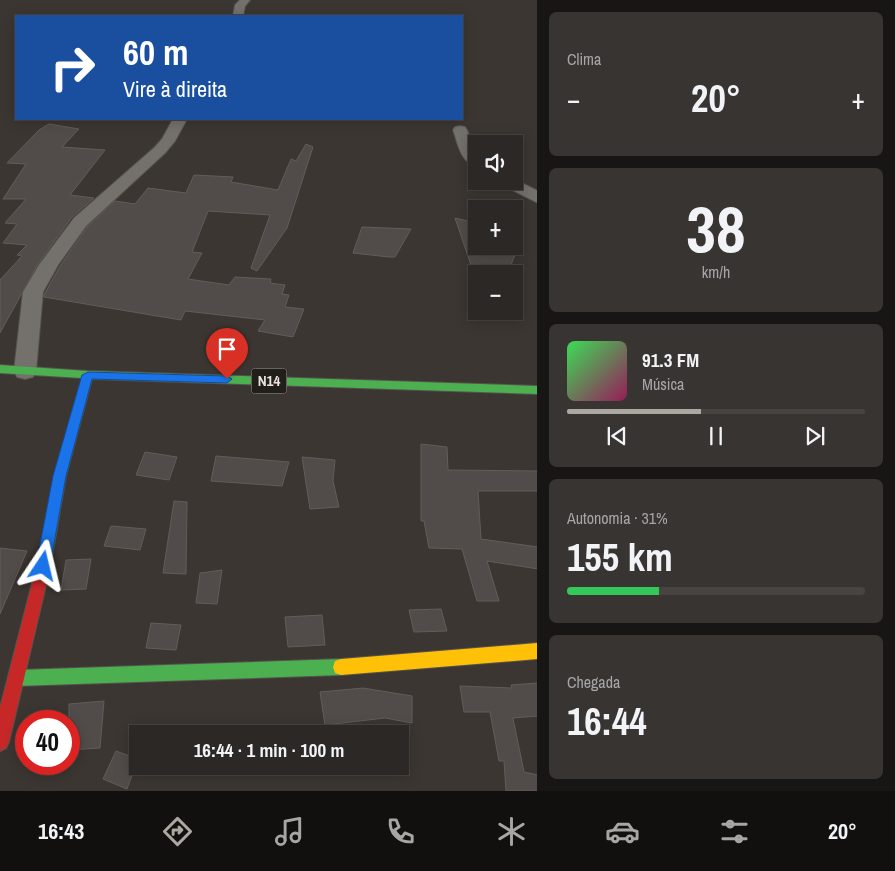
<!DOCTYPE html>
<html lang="pt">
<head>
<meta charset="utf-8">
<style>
	:root { --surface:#2c2825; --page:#383432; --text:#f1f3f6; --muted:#a6a6a7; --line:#484442; --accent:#ada7a1 }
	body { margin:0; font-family:"Archivo Narrow",sans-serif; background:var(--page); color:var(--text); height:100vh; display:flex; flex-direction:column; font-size:19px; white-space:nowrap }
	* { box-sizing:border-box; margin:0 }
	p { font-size:16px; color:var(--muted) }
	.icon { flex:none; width:28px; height:28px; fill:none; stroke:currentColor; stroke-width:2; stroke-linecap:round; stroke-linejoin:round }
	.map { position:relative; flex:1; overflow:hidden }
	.panel { display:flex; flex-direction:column; gap:12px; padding:12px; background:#181614; width:358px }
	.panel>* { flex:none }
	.top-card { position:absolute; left:15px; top:15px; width:448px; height:105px; border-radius:0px; box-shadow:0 2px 12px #0003,0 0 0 1px var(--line); background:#1a4fa0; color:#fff; overflow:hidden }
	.buttons { position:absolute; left:468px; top:135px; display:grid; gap:10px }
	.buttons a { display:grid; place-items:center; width:55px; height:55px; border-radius:0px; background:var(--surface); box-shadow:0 2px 12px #0003,0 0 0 1px var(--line); font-size:25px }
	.speed { position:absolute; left:15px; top:710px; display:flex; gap:10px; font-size:25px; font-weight:700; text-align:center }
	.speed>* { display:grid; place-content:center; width:65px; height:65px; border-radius:50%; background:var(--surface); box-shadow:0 2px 12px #0003,0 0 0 1px var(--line); line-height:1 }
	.speed .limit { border:8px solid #d22; background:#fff; color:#111 }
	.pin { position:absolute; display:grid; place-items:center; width:42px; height:42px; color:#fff; margin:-51px -21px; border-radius:50% 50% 50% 0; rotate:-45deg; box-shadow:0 0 5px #0007 }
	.pin .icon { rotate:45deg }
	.me { position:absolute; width:55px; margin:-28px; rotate:10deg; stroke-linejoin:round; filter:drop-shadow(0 0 4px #0008) }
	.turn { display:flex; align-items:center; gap:18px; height:105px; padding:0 25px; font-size:22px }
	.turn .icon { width:65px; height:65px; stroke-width:2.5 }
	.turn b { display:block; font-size:35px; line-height:42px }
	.big { font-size:38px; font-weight:700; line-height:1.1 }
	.panel .tile { flex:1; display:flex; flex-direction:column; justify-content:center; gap:8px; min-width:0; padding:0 18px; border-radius:8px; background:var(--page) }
	.panel .dial { align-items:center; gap:0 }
	.dial b { font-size:65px; line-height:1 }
	.song { display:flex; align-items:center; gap:15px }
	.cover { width:60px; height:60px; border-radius:8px; background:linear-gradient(135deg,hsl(130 70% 55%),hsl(330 70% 35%)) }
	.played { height:5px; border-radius:2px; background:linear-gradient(90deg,var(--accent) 45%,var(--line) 45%) }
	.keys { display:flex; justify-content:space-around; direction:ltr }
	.heat { display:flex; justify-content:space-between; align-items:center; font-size:28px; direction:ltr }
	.charge { height:8px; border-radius:4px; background:linear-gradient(90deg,#34c759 31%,var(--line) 0) }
	.trip { position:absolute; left:129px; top:725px; width:280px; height:50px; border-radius:0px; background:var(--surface); box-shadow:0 2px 12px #0003,0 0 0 1px var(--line); font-weight:700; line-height:50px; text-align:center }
	.tab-bar { display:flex; height:80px; justify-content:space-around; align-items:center; background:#12100f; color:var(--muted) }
	.tab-bar .icon { width:35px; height:35px }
	.tab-bar .active { color:var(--accent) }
	.tab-bar b { font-size:22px; color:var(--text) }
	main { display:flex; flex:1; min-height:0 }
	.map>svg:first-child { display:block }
	.building { fill:#514c49; stroke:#625d59 }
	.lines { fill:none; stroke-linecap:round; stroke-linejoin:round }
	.street-casing { stroke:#56524e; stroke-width:2 }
	.fast-casing { stroke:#56524e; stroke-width:2 }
	.slow-casing { stroke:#56524e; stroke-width:2 }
	.jam-casing { stroke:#56524e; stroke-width:2 }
	.street { fill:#74706c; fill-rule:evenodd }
	.fast { fill:#4caf50; fill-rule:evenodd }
	.slow { fill:#ffc107; fill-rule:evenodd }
	.jam { fill:#c62828; fill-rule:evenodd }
	.route { fill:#1a73e8; stroke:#114b97 }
	.labels { text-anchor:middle; stroke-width:5; stroke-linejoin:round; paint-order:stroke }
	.shield { fill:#221e1a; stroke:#aea9a3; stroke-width:1 }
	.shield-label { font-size:15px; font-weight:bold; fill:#eae4de }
</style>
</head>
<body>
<main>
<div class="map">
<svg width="538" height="791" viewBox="0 0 538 791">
	<rect width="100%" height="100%" fill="#3b3631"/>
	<!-- building -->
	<path class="building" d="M49,124l30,5 -17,18 43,3 -35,45 24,3 -22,19 -34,47 -38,69v-53l22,-24 -5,-1 10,-10 -24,-2 14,-19 -12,-1 21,-24h-23l23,-35 -19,-1 32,-33z
		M306,144l7,3 -26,81 -30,43 -6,-3 19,-53 -62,-4 -16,41 10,1 -14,26 41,6 6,-8 36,2 -1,4 15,2 -3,9 7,1 -4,12 19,2 -11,28 -35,-6 7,-11 -80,-9 -4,9 -137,-23 1,-4 15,-27 27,-39 28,-26 20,3 13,-16 38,5 8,-18 39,2 -2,5 47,8 13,-31 5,2z
		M455,218l21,5v23h38v-14l10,2 -14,33 -1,7h-35z
		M362,227l49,2 -16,28h-6l-36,-4z
		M421,444l26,3 1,23 90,1v20h-60l3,48 57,8v22l-51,-8 12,40h-22l-15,-52 -33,-1 -5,-27h-3z
		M145,452l32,5 -8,23 -33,-5z
		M216,456l73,6 -7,24 -71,-5z
		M302,457l33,3 -2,21 6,26 -29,2z
		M174,501l13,1 -1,72 -23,-1z
		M111,526l35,3 -6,21 -36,-4z
		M0,548l27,3 -27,63z
		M91,559l-5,30 -25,1 5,-30z
		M222,570l-5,34 -21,-1 4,-30z
		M441,609l6,22 -33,1 -5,-22z
		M322,615l3,30 -37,2 -3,-30z
		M151,623l30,2 -5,25 -30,-2z
		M538,683v33l-25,2 11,54 14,3v16h-32l-2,-30h-5l-9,-49h-26l-4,-26 52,2 -1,-3z
		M363,688l49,8v27l-27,-5 -60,7 -5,-33z
		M104,701l-4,47 -31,2v-46z
		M116,751l22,8 -11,30 -24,-10z"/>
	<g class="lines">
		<!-- street casing -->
		<g class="street-casing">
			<path id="street" d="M240,0h10l-5,6 -2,10h-10l2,-11z
				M173,119h14l-12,22 -10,12 -79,73 -28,39 -15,27 -7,79 -3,6 -8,2 -8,-2 -3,-6 9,-79 16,-27 35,-47 81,-71 7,-8z
				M460,126l5,1 2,3 9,23v13c-16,-4 -18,-23 -23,-36l2,-3z
				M514,179l24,12v12l-38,-19 -2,-3h16z"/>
		</g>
		<!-- fast casing -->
		<g class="fast-casing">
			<path id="fast" d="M0,365l88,6 450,15v8l-446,-15 -26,97 -16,92 -2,4 -5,2 -5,-2 -2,-4 18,-92 28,-98 -82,-5z
				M341,659l6,2 2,6 -2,6 -6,2 -324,11 -6,-2 -2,-6 2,-6 6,-2z"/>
		</g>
		<!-- slow casing -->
		<g class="slow-casing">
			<path id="slow" d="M538,643v16l-197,16 -6,-2 -2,-6 2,-6 6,-2z"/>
		</g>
		<!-- jam casing -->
		<g class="jam-casing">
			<path id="jam" d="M43,562l5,2 2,4 -41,174 -3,6 -6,3v-43l36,-140 2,-4z"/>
		</g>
		<!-- street -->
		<use href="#street" class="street"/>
		<!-- fast -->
		<use href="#fast" class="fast"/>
		<!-- slow -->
		<use href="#slow" class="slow"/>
		<!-- jam -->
		<use href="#jam" class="jam"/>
	</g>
	<!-- route -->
	<path class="route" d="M88,372l139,4 5,3 -5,4 -135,-4 -26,97 -16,90 -2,5 -5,2 -5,-2 -2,-5 17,-90 29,-101z"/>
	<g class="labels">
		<!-- shield labels -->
		<rect class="shield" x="251.5" y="368.5" width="35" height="25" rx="4"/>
		<g class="shield-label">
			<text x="269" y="386">N14</text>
		</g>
	</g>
</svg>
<div class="buttons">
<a><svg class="icon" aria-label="sound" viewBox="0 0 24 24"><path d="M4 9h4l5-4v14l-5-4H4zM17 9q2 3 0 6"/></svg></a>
<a>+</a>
<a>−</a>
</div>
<div class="speed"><div class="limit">40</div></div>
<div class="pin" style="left:227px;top:379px;background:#d93025"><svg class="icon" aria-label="arrive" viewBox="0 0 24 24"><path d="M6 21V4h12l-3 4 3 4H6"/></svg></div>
<svg class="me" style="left:43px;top:566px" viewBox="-20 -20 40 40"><path d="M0-17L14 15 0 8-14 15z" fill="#1a73e8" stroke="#fff" stroke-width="4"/></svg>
<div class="trip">16:44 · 1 min · 100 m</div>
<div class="top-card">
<div class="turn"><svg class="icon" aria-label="right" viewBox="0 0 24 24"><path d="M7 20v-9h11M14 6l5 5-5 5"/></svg><div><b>60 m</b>Vire à direita</div></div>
</div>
</div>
<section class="panel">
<div class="tile"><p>Clima</p>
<div class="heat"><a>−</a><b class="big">20°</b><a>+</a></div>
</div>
<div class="tile dial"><b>38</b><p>km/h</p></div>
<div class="tile">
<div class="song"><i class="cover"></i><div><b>91.3 FM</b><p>Música</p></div></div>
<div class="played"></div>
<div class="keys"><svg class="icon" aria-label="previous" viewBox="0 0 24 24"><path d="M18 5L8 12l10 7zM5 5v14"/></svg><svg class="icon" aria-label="pause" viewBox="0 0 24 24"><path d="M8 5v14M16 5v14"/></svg><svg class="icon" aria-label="next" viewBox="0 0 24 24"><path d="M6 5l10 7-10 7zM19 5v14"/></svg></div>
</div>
<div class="tile"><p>Autonomia · 31%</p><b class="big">155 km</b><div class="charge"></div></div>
<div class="tile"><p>Chegada</p><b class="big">16:44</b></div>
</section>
</main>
<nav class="tab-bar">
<b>16:43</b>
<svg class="icon active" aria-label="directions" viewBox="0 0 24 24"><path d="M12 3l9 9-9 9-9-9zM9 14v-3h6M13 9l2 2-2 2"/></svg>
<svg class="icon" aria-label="music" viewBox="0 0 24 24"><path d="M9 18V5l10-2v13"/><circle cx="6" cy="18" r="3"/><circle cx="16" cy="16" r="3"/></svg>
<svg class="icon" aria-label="phone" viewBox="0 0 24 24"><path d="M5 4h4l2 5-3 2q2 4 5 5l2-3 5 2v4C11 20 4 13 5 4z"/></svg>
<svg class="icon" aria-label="climate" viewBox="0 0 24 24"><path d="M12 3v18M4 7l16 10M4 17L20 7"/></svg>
<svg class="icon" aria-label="car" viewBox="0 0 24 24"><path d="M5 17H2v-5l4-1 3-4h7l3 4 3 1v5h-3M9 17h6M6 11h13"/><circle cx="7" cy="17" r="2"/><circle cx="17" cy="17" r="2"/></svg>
<svg class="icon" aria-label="filters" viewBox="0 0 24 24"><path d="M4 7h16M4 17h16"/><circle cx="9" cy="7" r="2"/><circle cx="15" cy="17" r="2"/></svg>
<b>20°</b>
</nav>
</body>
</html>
